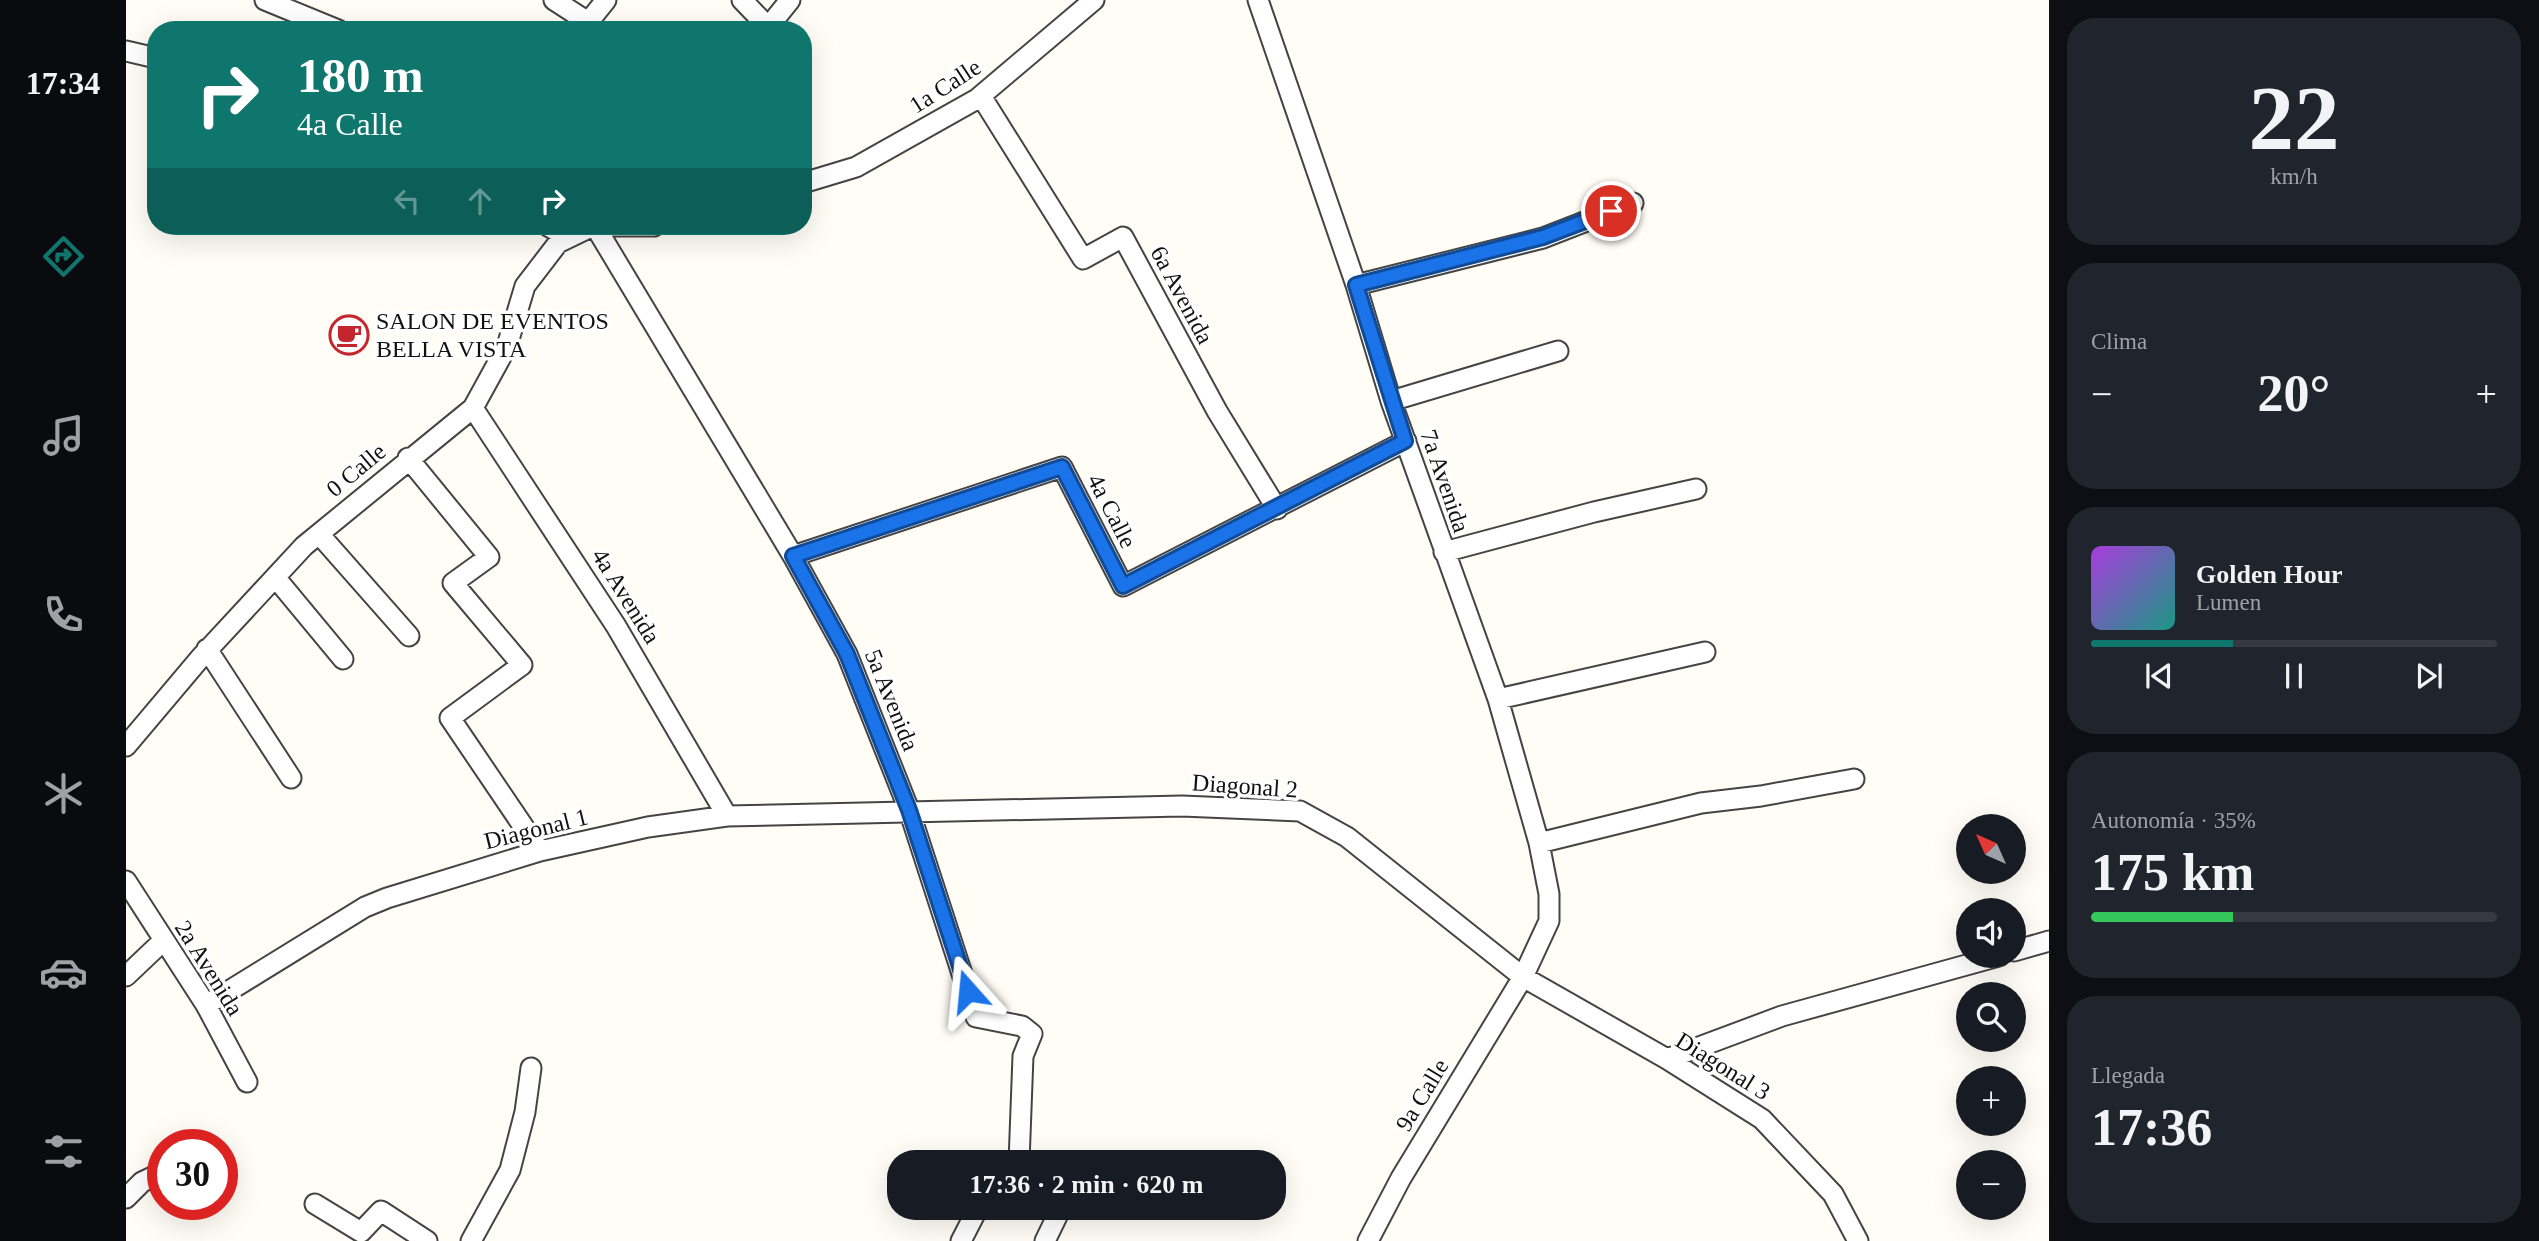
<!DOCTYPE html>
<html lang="es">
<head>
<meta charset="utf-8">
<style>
	:root { --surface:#171b24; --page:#20242c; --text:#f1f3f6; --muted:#9ea1a6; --line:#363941; --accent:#0f766e }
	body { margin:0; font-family:Georgia,serif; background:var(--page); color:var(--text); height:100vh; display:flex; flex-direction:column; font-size:26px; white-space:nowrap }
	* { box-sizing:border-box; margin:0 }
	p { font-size:23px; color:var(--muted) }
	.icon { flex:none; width:38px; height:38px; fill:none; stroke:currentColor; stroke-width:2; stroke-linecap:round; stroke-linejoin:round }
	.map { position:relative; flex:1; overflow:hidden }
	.sheet { display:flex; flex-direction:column; gap:18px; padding:18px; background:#0d0f14; width:490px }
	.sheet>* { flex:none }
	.hud { position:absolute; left:21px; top:21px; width:665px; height:214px; border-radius:28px; box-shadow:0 7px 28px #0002; background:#0f766e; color:#fff; overflow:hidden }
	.needle { width:46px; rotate:315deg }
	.controls { position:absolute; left:1830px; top:814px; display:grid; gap:14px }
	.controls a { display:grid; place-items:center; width:70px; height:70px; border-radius:50%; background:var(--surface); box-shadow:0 7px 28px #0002; font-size:35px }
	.speed { position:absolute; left:21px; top:1129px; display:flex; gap:14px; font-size:35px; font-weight:700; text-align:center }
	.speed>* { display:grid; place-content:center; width:91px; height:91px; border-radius:50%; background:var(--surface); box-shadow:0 7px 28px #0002; line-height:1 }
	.speed .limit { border:10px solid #d22; background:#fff; color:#111 }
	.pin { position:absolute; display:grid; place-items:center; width:60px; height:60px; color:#fff; margin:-30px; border:4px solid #fff; border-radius:50%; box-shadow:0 2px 7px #0007 }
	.me { position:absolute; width:77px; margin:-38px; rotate:342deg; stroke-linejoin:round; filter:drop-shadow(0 0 5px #0008) }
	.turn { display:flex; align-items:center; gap:24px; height:147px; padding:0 35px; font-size:32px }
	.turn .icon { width:91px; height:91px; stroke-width:2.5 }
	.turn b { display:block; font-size:49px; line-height:60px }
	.lanes { display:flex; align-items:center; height:66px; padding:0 35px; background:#0003; justify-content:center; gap:35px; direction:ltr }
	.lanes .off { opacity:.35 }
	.big { font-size:52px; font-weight:700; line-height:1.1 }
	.sheet .card { flex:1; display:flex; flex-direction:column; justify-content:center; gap:10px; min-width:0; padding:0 24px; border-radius:28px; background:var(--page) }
	.sheet .dial { align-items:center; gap:0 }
	.dial b { font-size:91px; line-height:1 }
	.song { display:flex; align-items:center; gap:21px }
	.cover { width:84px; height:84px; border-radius:10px; background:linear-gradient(135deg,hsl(280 70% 55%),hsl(170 70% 35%)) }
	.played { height:7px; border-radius:4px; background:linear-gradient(90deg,var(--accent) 35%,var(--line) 35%) }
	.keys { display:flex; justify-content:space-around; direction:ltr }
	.heat { display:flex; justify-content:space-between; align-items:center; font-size:38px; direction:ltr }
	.charge { height:10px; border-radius:5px; background:linear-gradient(90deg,#34c759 35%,var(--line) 0) }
	.trip { position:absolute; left:761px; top:1150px; width:399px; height:70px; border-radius:28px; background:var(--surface); box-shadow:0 7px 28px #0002; font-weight:700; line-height:70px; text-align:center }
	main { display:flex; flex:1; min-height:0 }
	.menu { display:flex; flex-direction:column; width:126px; justify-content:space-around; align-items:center; background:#090b0e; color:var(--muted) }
	.menu .icon { width:49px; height:49px }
	.menu .on { color:var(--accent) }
	.menu b { font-size:32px; color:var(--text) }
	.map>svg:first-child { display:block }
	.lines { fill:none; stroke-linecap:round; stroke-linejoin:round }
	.street-casing { stroke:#444; stroke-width:23 }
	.street { stroke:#fff; stroke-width:19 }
	.route-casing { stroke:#114b97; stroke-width:18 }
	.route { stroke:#1a73e8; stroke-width:12 }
	.labels { text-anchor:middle; stroke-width:7; stroke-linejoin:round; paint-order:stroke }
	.street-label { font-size:24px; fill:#111; stroke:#fff }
	.poi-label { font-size:24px; fill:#111; stroke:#fff; text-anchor:start }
</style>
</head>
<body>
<main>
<nav class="menu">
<b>17:34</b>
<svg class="icon on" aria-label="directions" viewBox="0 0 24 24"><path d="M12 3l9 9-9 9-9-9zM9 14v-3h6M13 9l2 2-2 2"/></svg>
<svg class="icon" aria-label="music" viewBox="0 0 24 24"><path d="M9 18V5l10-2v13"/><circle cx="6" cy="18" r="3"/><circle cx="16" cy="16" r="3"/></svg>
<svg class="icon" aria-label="phone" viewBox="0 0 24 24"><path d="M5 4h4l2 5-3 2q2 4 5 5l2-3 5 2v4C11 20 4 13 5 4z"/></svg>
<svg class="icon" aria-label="climate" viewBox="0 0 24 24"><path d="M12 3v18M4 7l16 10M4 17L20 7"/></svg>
<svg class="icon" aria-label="car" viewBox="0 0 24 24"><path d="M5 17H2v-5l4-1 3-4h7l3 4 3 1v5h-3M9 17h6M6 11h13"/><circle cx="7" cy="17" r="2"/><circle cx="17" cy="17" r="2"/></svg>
<svg class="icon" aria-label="filters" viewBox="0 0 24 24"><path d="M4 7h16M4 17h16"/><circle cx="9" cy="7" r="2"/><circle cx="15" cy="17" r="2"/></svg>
</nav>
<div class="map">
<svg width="1923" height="1241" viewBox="0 0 1923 1241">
	<rect width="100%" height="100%" fill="#fffdf5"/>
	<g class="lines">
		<!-- street casing -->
		<g class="street-casing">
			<path id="street" d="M139,0l73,30
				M428,0l34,22
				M616,0l26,27
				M1132,0l98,285 35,116 107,298 41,144 10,51v27l-26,56 -122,201 -33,63
				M456,30l24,-30
				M640,30l24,-30
				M0,51l30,7
				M855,96l102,163 40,-22 94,174 60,98
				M677,183l53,-16 121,-68 117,-99
				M422,226l19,11
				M469,226l198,330 54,98 62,156 67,207 46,9 10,8 -9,22 -4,106
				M486,226h42
				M1230,285l187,-47 90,-35
				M1265,401l167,-50
				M347,408l143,218 111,190
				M282,458l81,99 -36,26 69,82 -72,53 90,133
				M193,534l90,102
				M1318,552l150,-40 102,-23
				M667,556l269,-89 61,119 283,-145
				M149,577l68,82
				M81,649l84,129
				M1372,699l207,-47
				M0,746l76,-90 102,-110 169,-138 34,-62 18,-60 33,-43 35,-17
				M1413,843l162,-40 60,-7 93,-17
				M0,881l80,124 41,77
				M1888,951l35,-10
				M0,976l38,-36
				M80,1005l159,-98 22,-9 153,-47 108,-24 79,-11 455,-10 118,5 47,26 176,140 144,82 95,60 71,75 25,47
				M1541,1059l115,-43 217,-60
				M0,1198l16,-16 21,-10
				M189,1204l46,28 20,-21 46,30
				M345,1241l39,-71 15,-58 6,-44
				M835,1241l17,-33
				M919,1241l16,-33"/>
		</g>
		<!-- street -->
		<use href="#street" class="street"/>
	</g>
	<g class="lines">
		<!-- route casing -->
		<g class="route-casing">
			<path id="route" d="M842,991l-59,-181 -62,-156 -54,-98 269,-89 61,119 282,-145 -49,-156 187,-48 68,-26"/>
		</g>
		<!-- route -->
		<use href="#route" class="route"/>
	</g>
	<!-- icons -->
	<defs>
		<g id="cafe-ring" transform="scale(2.0125)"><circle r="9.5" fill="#fff" stroke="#c4262e" stroke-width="1.5"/><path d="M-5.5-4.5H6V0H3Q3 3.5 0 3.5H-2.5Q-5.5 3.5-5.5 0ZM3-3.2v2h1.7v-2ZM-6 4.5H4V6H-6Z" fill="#c4262e"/></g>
	</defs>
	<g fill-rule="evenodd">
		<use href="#cafe-ring" x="223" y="335"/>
	</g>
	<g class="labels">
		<!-- street labels -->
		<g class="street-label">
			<text transform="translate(819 86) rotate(-33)" y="8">1a Calle</text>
			<text transform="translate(1056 295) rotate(62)" y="8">6a Avenida</text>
			<text transform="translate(230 470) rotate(-40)" y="8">0 Calle</text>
			<text transform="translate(1319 481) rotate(71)" y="8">7a Avenida</text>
			<text transform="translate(986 511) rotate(63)" y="8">4a Calle</text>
			<text transform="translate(500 596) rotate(58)" y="8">4a Avenida</text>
			<text transform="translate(766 700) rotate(68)" y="8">5a Avenida</text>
			<text transform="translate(1119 786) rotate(4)" y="8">Diagonal 2</text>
			<text transform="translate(410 829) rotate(-14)" y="8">Diagonal 1</text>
			<text transform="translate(83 968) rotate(58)" y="8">2a Avenida</text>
			<text transform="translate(1597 1066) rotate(32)" y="8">Diagonal 3</text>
			<text transform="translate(1296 1095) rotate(-59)" y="8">9a Calle</text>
		</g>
		<!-- poi labels -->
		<g class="poi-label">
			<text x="250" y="329">SALON DE EVENTOS<tspan x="250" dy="28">BELLA VISTA</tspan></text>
		</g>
	</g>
</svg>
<div class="controls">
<a><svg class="needle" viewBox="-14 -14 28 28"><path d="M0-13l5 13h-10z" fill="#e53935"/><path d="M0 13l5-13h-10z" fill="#9ea1a6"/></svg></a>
<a><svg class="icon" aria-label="sound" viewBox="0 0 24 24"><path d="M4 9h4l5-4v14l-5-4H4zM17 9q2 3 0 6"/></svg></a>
<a><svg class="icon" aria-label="search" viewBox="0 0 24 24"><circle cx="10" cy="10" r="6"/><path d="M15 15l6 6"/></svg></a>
<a>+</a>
<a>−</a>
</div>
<div class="speed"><div class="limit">30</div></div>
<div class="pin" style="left:1485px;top:211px;background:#d93025"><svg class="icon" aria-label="arrive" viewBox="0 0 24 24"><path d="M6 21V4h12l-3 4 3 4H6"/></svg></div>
<svg class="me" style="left:842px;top:991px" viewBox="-20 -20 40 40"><path d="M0-17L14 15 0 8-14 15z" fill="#1a73e8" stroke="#fff" stroke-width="4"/></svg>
<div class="trip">17:36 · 2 min · 620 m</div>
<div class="hud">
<div class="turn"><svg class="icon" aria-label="right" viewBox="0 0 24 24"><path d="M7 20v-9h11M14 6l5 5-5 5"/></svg><div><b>180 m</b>4a Calle</div></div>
<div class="lanes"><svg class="icon off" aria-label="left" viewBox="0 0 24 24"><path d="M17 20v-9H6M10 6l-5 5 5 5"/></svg><svg class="icon off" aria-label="ahead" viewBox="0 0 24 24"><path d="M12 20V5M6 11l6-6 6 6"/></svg><svg class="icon" aria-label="right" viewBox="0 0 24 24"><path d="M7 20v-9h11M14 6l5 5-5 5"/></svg></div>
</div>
</div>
<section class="sheet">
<div class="card dial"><b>22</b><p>km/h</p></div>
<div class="card"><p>Clima</p>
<div class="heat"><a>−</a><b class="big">20°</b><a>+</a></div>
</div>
<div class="card">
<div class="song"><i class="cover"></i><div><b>Golden Hour</b><p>Lumen</p></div></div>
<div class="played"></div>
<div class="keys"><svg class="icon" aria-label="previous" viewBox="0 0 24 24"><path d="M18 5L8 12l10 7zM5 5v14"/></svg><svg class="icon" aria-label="pause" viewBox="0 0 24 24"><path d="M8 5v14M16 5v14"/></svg><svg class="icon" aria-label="next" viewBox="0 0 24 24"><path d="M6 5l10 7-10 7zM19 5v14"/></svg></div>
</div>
<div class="card"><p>Autonomía · 35%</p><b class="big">175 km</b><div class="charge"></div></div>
<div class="card"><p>Llegada</p><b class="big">17:36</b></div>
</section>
</main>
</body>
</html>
